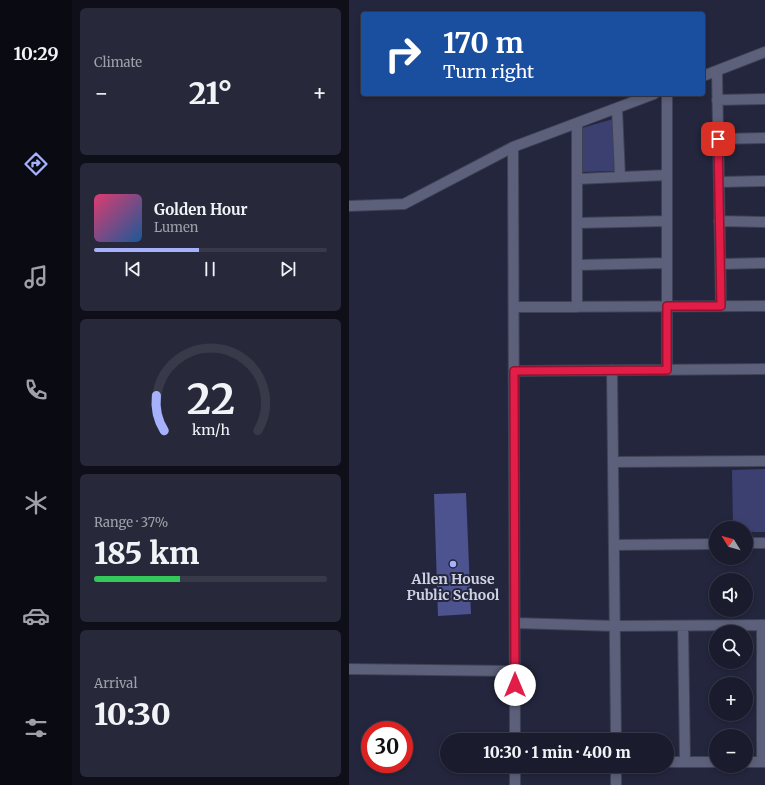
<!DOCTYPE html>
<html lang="en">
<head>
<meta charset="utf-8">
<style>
	:root { --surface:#1a1c2e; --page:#27293a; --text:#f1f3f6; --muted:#9fa1aa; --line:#383a4a; --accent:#a6b1fc }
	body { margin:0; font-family:Merriweather,serif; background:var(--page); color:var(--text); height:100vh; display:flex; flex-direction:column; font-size:15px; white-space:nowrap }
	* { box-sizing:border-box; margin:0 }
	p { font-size:13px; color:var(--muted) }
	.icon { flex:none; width:22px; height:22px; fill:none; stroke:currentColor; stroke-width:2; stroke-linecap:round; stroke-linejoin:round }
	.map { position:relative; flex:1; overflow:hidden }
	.side { display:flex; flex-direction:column; gap:8px; padding:8px; background:#0e0f19; width:277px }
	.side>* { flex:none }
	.top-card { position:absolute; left:12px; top:12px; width:344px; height:84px; border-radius:4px; box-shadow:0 2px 6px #0003,0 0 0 1px var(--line); background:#1a4fa0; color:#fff; overflow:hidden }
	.needle { width:26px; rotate:307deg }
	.tools { position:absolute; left:360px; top:521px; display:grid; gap:8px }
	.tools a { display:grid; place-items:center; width:44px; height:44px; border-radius:50%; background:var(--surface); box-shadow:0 2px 6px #0003,0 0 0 1px var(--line); font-size:20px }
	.speed { position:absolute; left:12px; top:721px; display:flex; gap:8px; font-size:20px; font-weight:700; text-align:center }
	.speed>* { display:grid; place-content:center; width:52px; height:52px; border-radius:50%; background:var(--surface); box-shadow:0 2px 6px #0003,0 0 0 1px var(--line); line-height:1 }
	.speed .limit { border:6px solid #d22; background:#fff; color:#111 }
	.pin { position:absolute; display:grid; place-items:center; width:34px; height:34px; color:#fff; margin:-17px; border-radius:8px; box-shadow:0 2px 6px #0006 }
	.me { position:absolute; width:44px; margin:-22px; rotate:0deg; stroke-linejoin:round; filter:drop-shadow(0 0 3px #0008) }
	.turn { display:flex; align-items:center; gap:14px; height:84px; padding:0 16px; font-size:18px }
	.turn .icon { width:52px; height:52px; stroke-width:2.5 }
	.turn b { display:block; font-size:28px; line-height:34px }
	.big { font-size:30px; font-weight:800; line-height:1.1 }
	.side .card { flex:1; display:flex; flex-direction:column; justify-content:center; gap:6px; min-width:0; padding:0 14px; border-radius:6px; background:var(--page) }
	.side .dial { align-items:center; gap:0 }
	.dial svg { height:104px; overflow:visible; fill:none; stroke:var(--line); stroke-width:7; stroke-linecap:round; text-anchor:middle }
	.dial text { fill:var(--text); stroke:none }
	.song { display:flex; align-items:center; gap:12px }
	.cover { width:48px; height:48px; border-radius:6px; background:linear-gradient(135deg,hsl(340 70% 55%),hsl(210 70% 35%)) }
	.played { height:4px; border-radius:2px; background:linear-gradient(90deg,var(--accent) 45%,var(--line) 45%) }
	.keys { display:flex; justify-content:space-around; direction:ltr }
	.heat { display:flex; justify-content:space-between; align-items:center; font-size:22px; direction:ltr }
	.charge { height:6px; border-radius:3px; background:linear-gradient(90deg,#34c759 37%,var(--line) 0) }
	.trip { position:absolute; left:91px; top:733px; width:234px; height:40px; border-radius:20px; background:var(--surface); box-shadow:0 2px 6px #0003,0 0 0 1px var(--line); font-weight:800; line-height:40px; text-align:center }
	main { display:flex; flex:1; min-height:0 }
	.tabs { display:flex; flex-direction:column; width:72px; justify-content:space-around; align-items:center; background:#0a0b12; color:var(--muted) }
	.tabs .icon { width:28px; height:28px }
	.tabs .active { color:var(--accent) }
	.tabs b { font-size:18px; color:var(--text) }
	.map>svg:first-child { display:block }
	.green { fill:#3b4070 }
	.building { fill:#4d538f }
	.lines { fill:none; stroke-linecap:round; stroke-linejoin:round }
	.minor-casing { stroke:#3f4154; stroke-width:12 }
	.minor { stroke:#5c607a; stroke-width:10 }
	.route-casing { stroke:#92132f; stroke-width:10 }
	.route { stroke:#e11d48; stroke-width:7 }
	.poi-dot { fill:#a6b1fc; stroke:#23263d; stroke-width:1.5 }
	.labels { text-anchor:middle; stroke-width:4; stroke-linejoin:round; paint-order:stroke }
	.poi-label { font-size:14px; font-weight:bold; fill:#cfd2e1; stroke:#23263d }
</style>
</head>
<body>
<main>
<nav class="tabs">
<b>10:29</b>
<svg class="icon active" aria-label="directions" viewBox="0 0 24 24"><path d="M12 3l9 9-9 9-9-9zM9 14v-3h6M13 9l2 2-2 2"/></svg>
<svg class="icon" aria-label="music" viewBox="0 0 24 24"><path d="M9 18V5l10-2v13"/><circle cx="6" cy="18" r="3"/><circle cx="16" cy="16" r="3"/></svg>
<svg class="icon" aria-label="phone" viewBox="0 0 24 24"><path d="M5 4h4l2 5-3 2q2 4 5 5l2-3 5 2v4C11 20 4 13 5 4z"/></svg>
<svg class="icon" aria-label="climate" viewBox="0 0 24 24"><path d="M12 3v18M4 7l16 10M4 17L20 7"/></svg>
<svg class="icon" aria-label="car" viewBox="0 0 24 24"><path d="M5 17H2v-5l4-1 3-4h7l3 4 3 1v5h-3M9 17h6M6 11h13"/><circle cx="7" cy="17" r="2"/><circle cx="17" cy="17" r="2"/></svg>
<svg class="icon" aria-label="filters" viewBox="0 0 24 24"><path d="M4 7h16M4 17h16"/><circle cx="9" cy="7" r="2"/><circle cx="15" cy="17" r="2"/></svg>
</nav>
<section class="side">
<div class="card"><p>Climate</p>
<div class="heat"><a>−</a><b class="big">21°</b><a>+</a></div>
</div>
<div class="card">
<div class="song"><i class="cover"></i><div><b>Golden Hour</b><p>Lumen</p></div></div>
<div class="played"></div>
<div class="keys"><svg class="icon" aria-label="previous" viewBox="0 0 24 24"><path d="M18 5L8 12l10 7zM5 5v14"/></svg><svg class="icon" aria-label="pause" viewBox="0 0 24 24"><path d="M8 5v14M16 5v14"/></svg><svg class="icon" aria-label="next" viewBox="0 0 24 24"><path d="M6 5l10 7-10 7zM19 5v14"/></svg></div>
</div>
<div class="card dial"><svg viewBox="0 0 100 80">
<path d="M14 69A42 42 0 1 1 86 69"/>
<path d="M14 69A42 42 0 0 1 8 42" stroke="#a6b1fc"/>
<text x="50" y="56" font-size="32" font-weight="700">22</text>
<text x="50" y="72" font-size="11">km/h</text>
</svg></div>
<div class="card"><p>Range · 37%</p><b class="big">185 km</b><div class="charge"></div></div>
<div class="card"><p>Arrival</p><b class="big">10:30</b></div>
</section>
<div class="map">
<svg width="416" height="785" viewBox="0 0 416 785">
	<rect width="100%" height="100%" fill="#23263d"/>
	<!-- green -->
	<path class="green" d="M264,119l1,52 -34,1 2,-44z
		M416,469v63h-19v-4h-13l-1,-58z"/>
	<!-- building -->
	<path class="building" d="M117,493l5,121 -33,2 -4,-122z"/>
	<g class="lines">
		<!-- minor casing -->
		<g class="minor-casing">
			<path id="minor" d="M368,71l4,235
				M354,76l62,-24
				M318,94v276
				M368,100l48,-1
				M268,108l3,69
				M228,123v184
				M369,139l47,-1
				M164,147l2,593
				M228,179l90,-4
				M370,182l46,-1
				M0,206l55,-2 109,-57 141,-53
				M370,221l46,1
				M228,223l90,-2
				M371,264l45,-1
				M228,265l90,-2
				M165,307l251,-1
				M263,370l4,370
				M165,371l251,-2
				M264,462l152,-1
				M397,543h19
				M265,545l102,-1
				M166,623l100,3 150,-1
				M413,625v137
				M334,626l2,136
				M0,669l166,2
				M318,762h49
				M397,762h19
				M166,766v19
				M267,766v19"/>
		</g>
		<!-- minor -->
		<use href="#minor" class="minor"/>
	</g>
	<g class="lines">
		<!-- route casing -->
		<g class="route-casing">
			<path id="route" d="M166,685l-1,-314 153,-1v-64h54l-3,-167"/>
		</g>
		<!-- route -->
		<use href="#route" class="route"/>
	</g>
	<!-- markers -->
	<circle class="poi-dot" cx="104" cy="564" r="4"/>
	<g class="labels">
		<!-- poi labels -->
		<g class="poi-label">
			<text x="104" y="584">Allen House<tspan x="104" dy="16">Public School</tspan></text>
		</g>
	</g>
</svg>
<div class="tools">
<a><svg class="needle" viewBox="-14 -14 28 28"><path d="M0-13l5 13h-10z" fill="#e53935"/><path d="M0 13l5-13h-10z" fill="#9fa1aa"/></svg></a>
<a><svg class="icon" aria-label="sound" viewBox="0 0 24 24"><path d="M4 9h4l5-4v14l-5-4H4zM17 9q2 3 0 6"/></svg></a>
<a><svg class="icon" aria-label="search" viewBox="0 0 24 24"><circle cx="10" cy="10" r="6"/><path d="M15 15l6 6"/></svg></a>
<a>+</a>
<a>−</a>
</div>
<div class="speed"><div class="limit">30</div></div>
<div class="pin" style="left:369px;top:139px;background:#d93025"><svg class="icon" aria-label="arrive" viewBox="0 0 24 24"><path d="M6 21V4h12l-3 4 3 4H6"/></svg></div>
<svg class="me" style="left:166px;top:685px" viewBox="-20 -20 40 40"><circle r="19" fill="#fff"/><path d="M0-13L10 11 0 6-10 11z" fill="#e11d48"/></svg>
<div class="trip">10:30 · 1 min · 400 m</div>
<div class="top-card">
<div class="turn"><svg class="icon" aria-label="right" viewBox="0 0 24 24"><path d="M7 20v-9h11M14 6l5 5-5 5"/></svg><div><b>170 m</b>Turn right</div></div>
</div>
</div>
</main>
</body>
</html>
